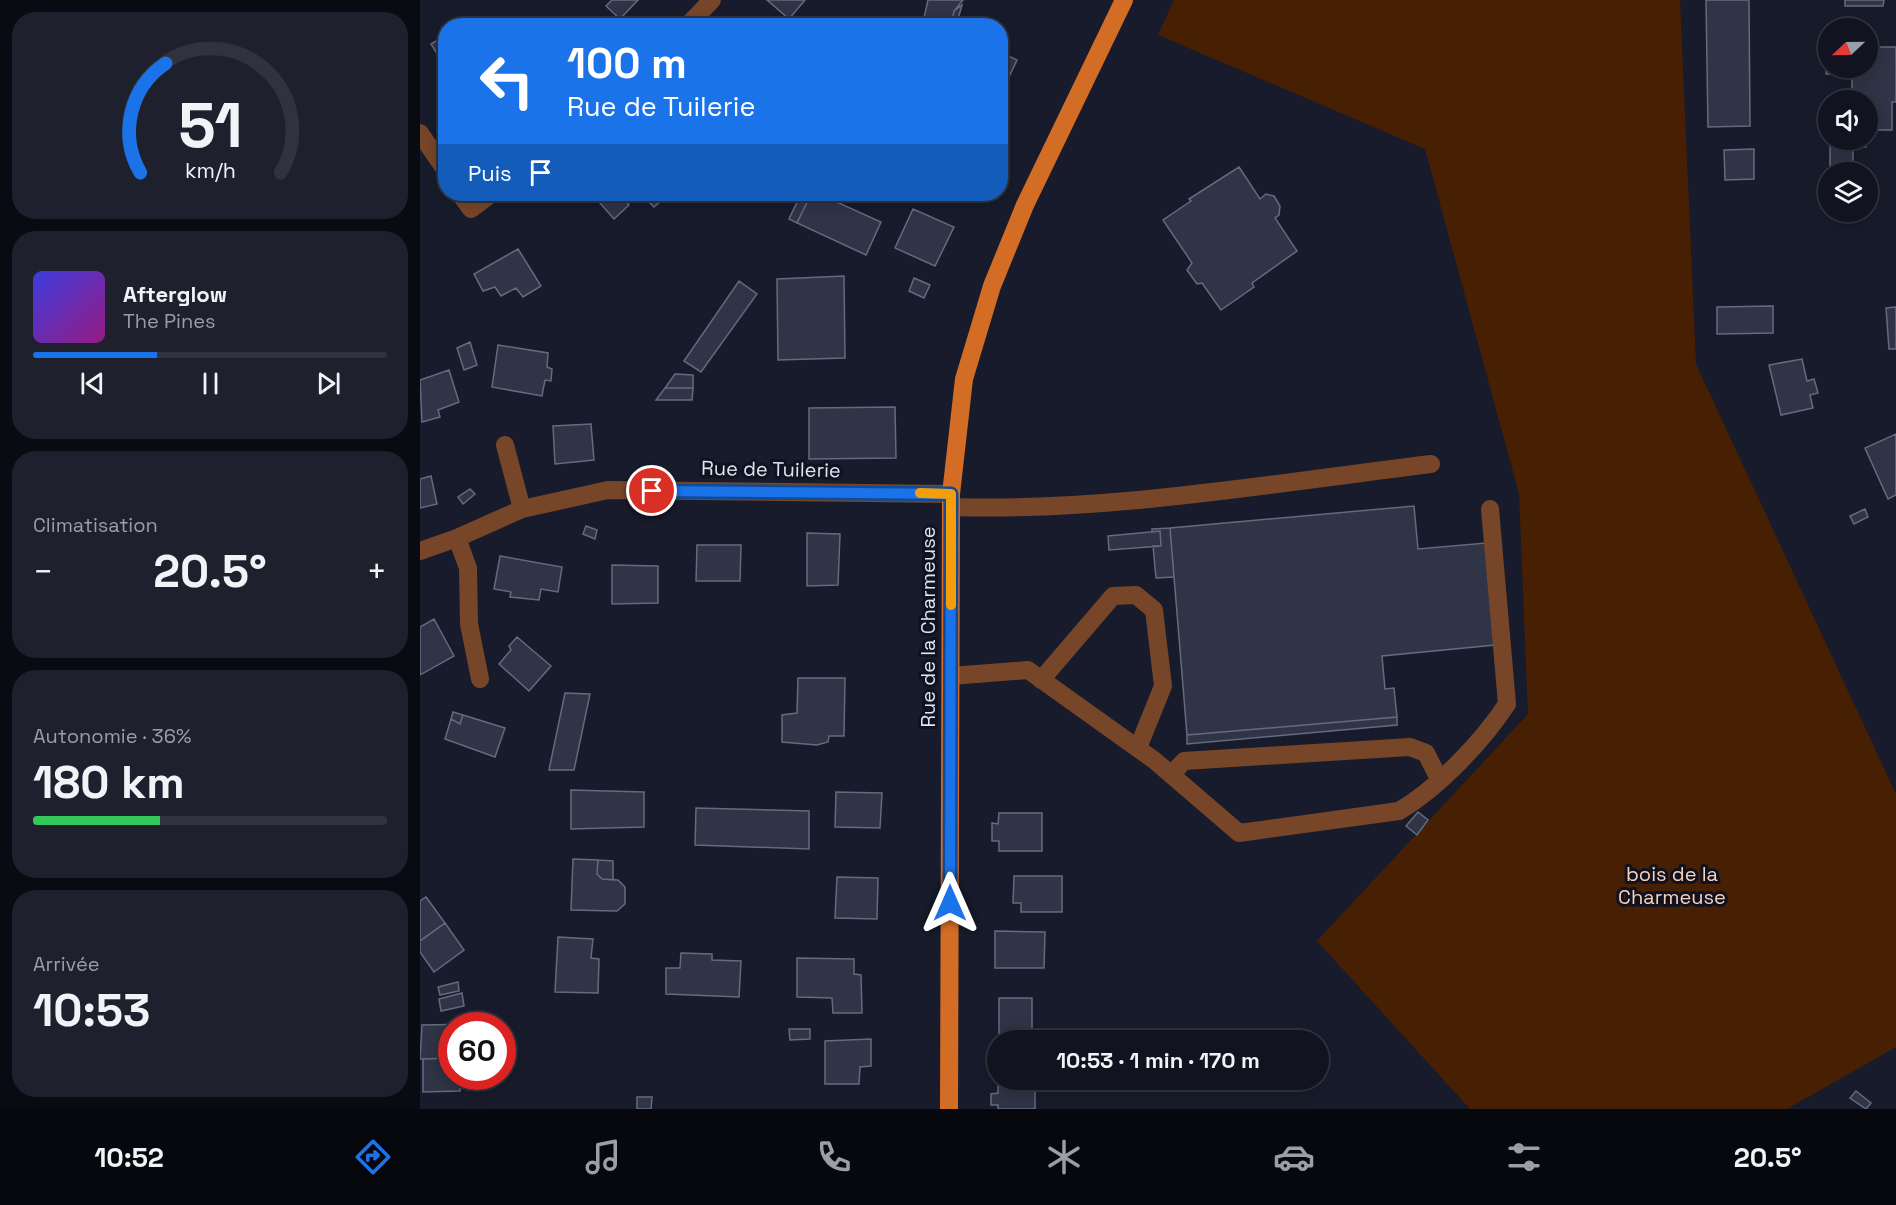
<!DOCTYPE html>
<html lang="fr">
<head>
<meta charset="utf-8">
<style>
	:root { --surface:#111420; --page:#1e212d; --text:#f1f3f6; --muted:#9c9ea5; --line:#30333e; --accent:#1a73e8 }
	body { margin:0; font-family:"Space Grotesk",sans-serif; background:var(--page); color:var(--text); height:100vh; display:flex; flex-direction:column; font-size:22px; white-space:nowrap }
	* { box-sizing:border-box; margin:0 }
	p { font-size:20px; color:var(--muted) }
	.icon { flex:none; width:33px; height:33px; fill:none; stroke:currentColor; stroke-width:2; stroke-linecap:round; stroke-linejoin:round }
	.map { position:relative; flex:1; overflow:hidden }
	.side { display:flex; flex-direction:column; gap:12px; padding:12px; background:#090b12; width:420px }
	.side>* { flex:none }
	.hud { position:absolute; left:18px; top:18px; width:570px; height:183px; border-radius:24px; box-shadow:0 3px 15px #0003,0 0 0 2px var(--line); background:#1a73e8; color:#fff; overflow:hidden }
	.needle { width:39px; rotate:248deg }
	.fabs { position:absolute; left:1398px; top:18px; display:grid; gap:12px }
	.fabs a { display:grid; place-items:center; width:60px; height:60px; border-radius:50%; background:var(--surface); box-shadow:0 3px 15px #0003,0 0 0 2px var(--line); font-size:30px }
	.speed { position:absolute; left:18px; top:1012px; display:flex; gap:12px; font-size:30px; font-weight:700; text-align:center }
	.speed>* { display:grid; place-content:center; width:78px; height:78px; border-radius:50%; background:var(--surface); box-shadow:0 3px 15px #0003,0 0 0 2px var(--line); line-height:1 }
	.speed .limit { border:9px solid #d22; background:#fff; color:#111 }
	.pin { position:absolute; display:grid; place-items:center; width:51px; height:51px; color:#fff; margin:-26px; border:3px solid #fff; border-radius:50%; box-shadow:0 2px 6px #0007 }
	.me { position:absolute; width:66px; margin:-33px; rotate:0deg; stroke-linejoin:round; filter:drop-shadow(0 0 4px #0008) }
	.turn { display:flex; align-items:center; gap:21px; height:126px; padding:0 30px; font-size:27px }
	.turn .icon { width:78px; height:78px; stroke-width:2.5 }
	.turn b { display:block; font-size:42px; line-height:51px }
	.then { display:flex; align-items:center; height:57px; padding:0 30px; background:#0003; gap:12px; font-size:22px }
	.big { font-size:45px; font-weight:700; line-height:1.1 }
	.side .widget { flex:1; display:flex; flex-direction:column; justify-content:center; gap:9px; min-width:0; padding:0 21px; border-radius:24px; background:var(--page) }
	.side .dial { align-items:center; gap:0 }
	.dial svg { height:156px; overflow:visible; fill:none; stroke:var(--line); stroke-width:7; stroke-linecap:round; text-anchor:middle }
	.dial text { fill:var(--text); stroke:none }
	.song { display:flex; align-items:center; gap:18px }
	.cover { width:72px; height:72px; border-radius:9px; background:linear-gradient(135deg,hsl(240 70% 55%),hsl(310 70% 35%)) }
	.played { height:6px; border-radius:3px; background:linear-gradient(90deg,var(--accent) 35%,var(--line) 35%) }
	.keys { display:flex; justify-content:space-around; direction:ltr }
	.heat { display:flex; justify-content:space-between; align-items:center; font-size:33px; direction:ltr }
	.charge { height:9px; border-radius:4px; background:linear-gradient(90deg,#34c759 36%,var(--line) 0) }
	.trip { position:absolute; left:567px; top:1030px; width:342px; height:60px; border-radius:30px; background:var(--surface); box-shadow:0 3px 15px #0003,0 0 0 2px var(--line); font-weight:700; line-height:60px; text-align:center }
	.menu { display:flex; height:96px; justify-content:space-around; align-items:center; background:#07080d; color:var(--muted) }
	.menu .icon { width:42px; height:42px }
	.menu .active { color:var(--accent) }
	.menu b { font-size:27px; color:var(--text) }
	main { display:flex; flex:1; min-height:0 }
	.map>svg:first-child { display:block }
	.green { fill:#471f03 }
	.building { fill:#2f3446; stroke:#656b7e; stroke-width:1.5 }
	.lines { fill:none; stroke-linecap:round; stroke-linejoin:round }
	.minor { stroke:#774628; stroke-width:18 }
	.major { stroke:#d36c25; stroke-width:18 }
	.route-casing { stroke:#114b97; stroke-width:15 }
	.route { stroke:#1a73e8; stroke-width:10 }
	.slow { stroke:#f59e0b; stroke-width:10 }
	.labels { text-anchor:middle; stroke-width:6; stroke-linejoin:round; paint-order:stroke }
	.street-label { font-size:20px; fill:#e0e4ef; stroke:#0e1221 }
	.park-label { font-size:20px; fill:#fdd1b8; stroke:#0e1221 }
</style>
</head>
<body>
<main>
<section class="side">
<div class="widget dial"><svg viewBox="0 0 100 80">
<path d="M14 69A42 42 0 1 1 86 69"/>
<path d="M14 69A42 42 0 0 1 27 13" stroke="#1a73e8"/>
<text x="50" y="56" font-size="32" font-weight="700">51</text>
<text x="50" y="72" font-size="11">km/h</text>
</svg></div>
<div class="widget">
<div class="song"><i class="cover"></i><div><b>Afterglow</b><p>The Pines</p></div></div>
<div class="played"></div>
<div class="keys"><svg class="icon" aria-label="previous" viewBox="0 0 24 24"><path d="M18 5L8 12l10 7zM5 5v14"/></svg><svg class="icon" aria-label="pause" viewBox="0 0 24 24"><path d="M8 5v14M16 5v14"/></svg><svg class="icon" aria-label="next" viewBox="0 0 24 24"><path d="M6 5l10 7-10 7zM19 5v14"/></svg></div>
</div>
<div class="widget"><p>Climatisation</p>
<div class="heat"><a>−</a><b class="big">20.5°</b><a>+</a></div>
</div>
<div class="widget"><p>Autonomie · 36%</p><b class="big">180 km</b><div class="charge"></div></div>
<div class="widget"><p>Arrivée</p><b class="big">10:53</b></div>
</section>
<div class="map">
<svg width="1476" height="1109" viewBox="0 0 1476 1109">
	<rect width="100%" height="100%" fill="#171b2b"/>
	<!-- green -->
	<path class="green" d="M754,0h506l16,364 200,430v253l-109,62h-317l-153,-168 211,-227 -9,-220 -94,-345 -267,-114z"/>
	<!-- building -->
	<path class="building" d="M192,0h26l-18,19 -14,-13z
		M347,0h38l-16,19z
		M508,0h35l-9,11 -3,15 -28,-4z
		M1286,0h43l1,126 -42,1z
		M1425,0h39l-1,6h-38z
		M542,5l-6,21h-5l3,-15z
		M26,35v22l-5,3 -10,-16z
		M1406,47h2v21h40v-21h28v55h-4v28h-19v-12h-5v-18h-16v-26h-26z
		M580,52l17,8 -17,36z
		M1405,104h3v29l-1,-15 -4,-5z
		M1410,140h36v7h-13v25h-23z
		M1334,149v30l-29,1 -1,-30z
		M819,167l21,32 6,-5 8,2 6,10 -1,9 -4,3 22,33 -45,32 2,4 -33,23 -19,-27 -5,1 -10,-14 5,-7 -29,-43 28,-19 -2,-2z
		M172,194h27l10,11 -15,14z
		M231,194h18l-15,13 -9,-9z
		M381,194h10l-14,29 -8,-4z
		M391,194h8l62,28 -15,33 -69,-32z
		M493,209l41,18 -19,39 -40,-18z
		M98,249l23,37 -18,11 -7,-9 -15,8 -6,-9 -12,4 -9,-17z
		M424,276l1,82 -67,2 -1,-81z
		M494,278l16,7 -6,13 -15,-7z
		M319,281l18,13 -56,78 -17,-11z
		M1353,306v27l-56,1v-27z
		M1476,307v42h-7l-3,-41z
		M50,342l7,23 -13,5 -7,-22z
		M78,345l50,8 -1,14 5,2 -1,12 -6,-1 -3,16 -50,-9z
		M1382,359l5,22 7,-2 4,14 -8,2 3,13 -32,7 -12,-50z
		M29,370l10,32 -21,8 2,7 -18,5 -2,-42z
		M255,374l18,1v13h-28z
		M245,388h28l-1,12h-36z
		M475,407l1,51 -87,1v-51z
		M171,424l3,36 -39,4 -2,-38z
		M1476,434v61l-8,4 -23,-51z
		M11,476l6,28 -17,4v-29z
		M50,489l5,5 -12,10 -5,-7z
		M994,506l4,43 68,-6 9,102 -113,11 3,33 9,-1 3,29 -210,18 -17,-207z
		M1445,509l3,8 -14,7 -4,-8z
		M166,526l11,4 -2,9 -12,-5z
		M750,528l4,49 -18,1 -3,-32h8l-1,-15 -8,1v-3z
		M740,531l1,15 -52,4 -1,-14z
		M387,533l33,1 -2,51 -31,1z
		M277,545h44l-1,36h-44z
		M80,556l62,11 -4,25 -17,-3 -2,11 -29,-3 1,-5 -17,-3z
		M192,565l46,1v37l-46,1z
		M14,619l20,37 -34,19v-48z
		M97,637l34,29 -22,25 -30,-27 12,-14 -2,-4z
		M378,678h47l-1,58h-15l-1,6 -11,3 -35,-3v-27l15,-2z
		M145,693l25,1 -16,76h-25z
		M33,712l10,3 -3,9 -9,-5z
		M43,715l42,13 -10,29 -50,-18 6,-20 9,5z
		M977,717v8l-210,19v-9z
		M151,790l73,2v35l-73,2z
		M416,792l46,1 -2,35 -45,-1z
		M276,808l113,3v38l-114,-4z
		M998,812l10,8 -11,15 -11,-9z
		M579,813h43v38h-43v-10h-7v-18l6,1z
		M153,859l25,1 -1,14 5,5 16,1 7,7v17l-8,7 -46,-1z
		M178,860l15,1v19l-11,-1 -5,-5z
		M594,876h48v36h-41v-9h-8z
		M417,877l41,1 -1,41 -42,-1z
		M6,897l19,26 -25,18v-40z
		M25,923l19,27 -30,22 -14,-20v-11z
		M575,931l50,1 -1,36h-49z
		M138,937l35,2 -2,19 8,1 -1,34 -43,-1z
		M261,953l31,1v6l29,1 -2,36 -73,-3v-26h14z
		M377,958l57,1v15l7,1 1,38h-29l-1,-15 -35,-1z
		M38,982l1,9 -19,4 -2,-8z
		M42,993l2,13 -23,5 -2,-12z
		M579,998h33v40l-33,-1z
		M57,1024v2h-25v32l-32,1 2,-34z
		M369,1029h21v10l-20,1z
		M451,1039v27l-11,1 -1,17h-34v-43z
		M32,1058v19h8v14l-37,1v-33z
		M578,1080h37v29h-37v-4h-7v-11l7,-1z
		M1436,1091l15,12 -5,6 -16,-11z
		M217,1097h15l-1,12h-14z"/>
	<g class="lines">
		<!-- minor -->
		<path class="minor" d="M267,26l25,-26
			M0,133l26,38
			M40,194l11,15 20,-15
			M85,445l17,64
			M531,507c158,5 324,-24 480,-43
			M37,538l11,30 1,56 11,55
			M0,551l37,-13 65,-29 86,-19 343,4
			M531,676l77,-6 126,90 85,73 160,-22c39,-23 83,-69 108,-107l-17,-195
			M621,680l72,-84 23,-1 18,15 9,76 -25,62
			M751,775l13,-14 226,-14 16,6 13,26"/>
		<!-- major -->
		<path class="major" d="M529,1109l2,-615 13,-115 28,-93 33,-81 99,-205"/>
	</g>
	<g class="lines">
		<!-- route casing -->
		<g class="route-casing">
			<path id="route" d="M232,491l299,3 -1,409"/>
		</g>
		<!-- route -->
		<use href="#route" class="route"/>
		<!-- slow -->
		<path class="slow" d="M500,493l31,1v111"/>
	</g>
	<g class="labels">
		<!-- street labels -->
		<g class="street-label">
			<text transform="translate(351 469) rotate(1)" y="7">Rue de Tuilerie</text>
			<text transform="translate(508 627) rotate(-90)" y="7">Rue de la Charmeuse</text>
		</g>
		<!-- park labels -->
		<g class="park-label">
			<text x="1252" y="881">bois de la<tspan x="1252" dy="23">Charmeuse</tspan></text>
		</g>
	</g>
</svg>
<div class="fabs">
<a><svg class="needle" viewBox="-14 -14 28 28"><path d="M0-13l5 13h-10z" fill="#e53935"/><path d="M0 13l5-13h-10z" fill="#9c9ea5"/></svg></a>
<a><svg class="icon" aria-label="sound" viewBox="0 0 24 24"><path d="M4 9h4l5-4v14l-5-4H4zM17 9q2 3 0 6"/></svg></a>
<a><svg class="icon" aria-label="layers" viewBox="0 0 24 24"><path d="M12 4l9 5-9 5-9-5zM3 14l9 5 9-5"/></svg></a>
</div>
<div class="speed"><div class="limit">60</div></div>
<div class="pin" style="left:232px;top:491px;background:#d93025"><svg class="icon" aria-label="arrive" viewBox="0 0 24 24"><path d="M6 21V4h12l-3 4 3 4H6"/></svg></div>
<svg class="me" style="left:530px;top:903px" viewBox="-20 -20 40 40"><path d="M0-17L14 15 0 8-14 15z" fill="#1a73e8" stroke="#fff" stroke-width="4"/></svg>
<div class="trip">10:53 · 1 min · 170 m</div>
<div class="hud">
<div class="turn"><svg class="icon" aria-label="left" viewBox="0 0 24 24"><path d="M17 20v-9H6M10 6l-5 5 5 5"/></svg><div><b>100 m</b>Rue de Tuilerie</div></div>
<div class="then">Puis<svg class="icon" aria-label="arrive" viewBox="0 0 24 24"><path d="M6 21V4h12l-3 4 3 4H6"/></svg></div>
</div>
</div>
</main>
<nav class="menu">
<b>10:52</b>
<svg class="icon active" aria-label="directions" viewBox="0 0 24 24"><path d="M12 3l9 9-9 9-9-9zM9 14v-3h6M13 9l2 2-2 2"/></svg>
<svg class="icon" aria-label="music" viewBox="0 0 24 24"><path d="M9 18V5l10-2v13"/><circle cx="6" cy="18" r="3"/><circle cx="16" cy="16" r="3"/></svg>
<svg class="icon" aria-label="phone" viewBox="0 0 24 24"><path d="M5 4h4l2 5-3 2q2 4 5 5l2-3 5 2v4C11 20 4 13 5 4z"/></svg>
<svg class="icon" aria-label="climate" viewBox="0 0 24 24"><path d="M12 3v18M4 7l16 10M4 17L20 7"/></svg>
<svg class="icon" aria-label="car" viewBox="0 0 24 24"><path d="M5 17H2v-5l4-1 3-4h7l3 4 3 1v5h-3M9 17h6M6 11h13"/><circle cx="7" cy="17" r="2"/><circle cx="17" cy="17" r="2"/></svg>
<svg class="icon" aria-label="filters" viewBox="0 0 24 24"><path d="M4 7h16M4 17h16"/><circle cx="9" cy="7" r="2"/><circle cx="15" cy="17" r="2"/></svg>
<b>20.5°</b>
</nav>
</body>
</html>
